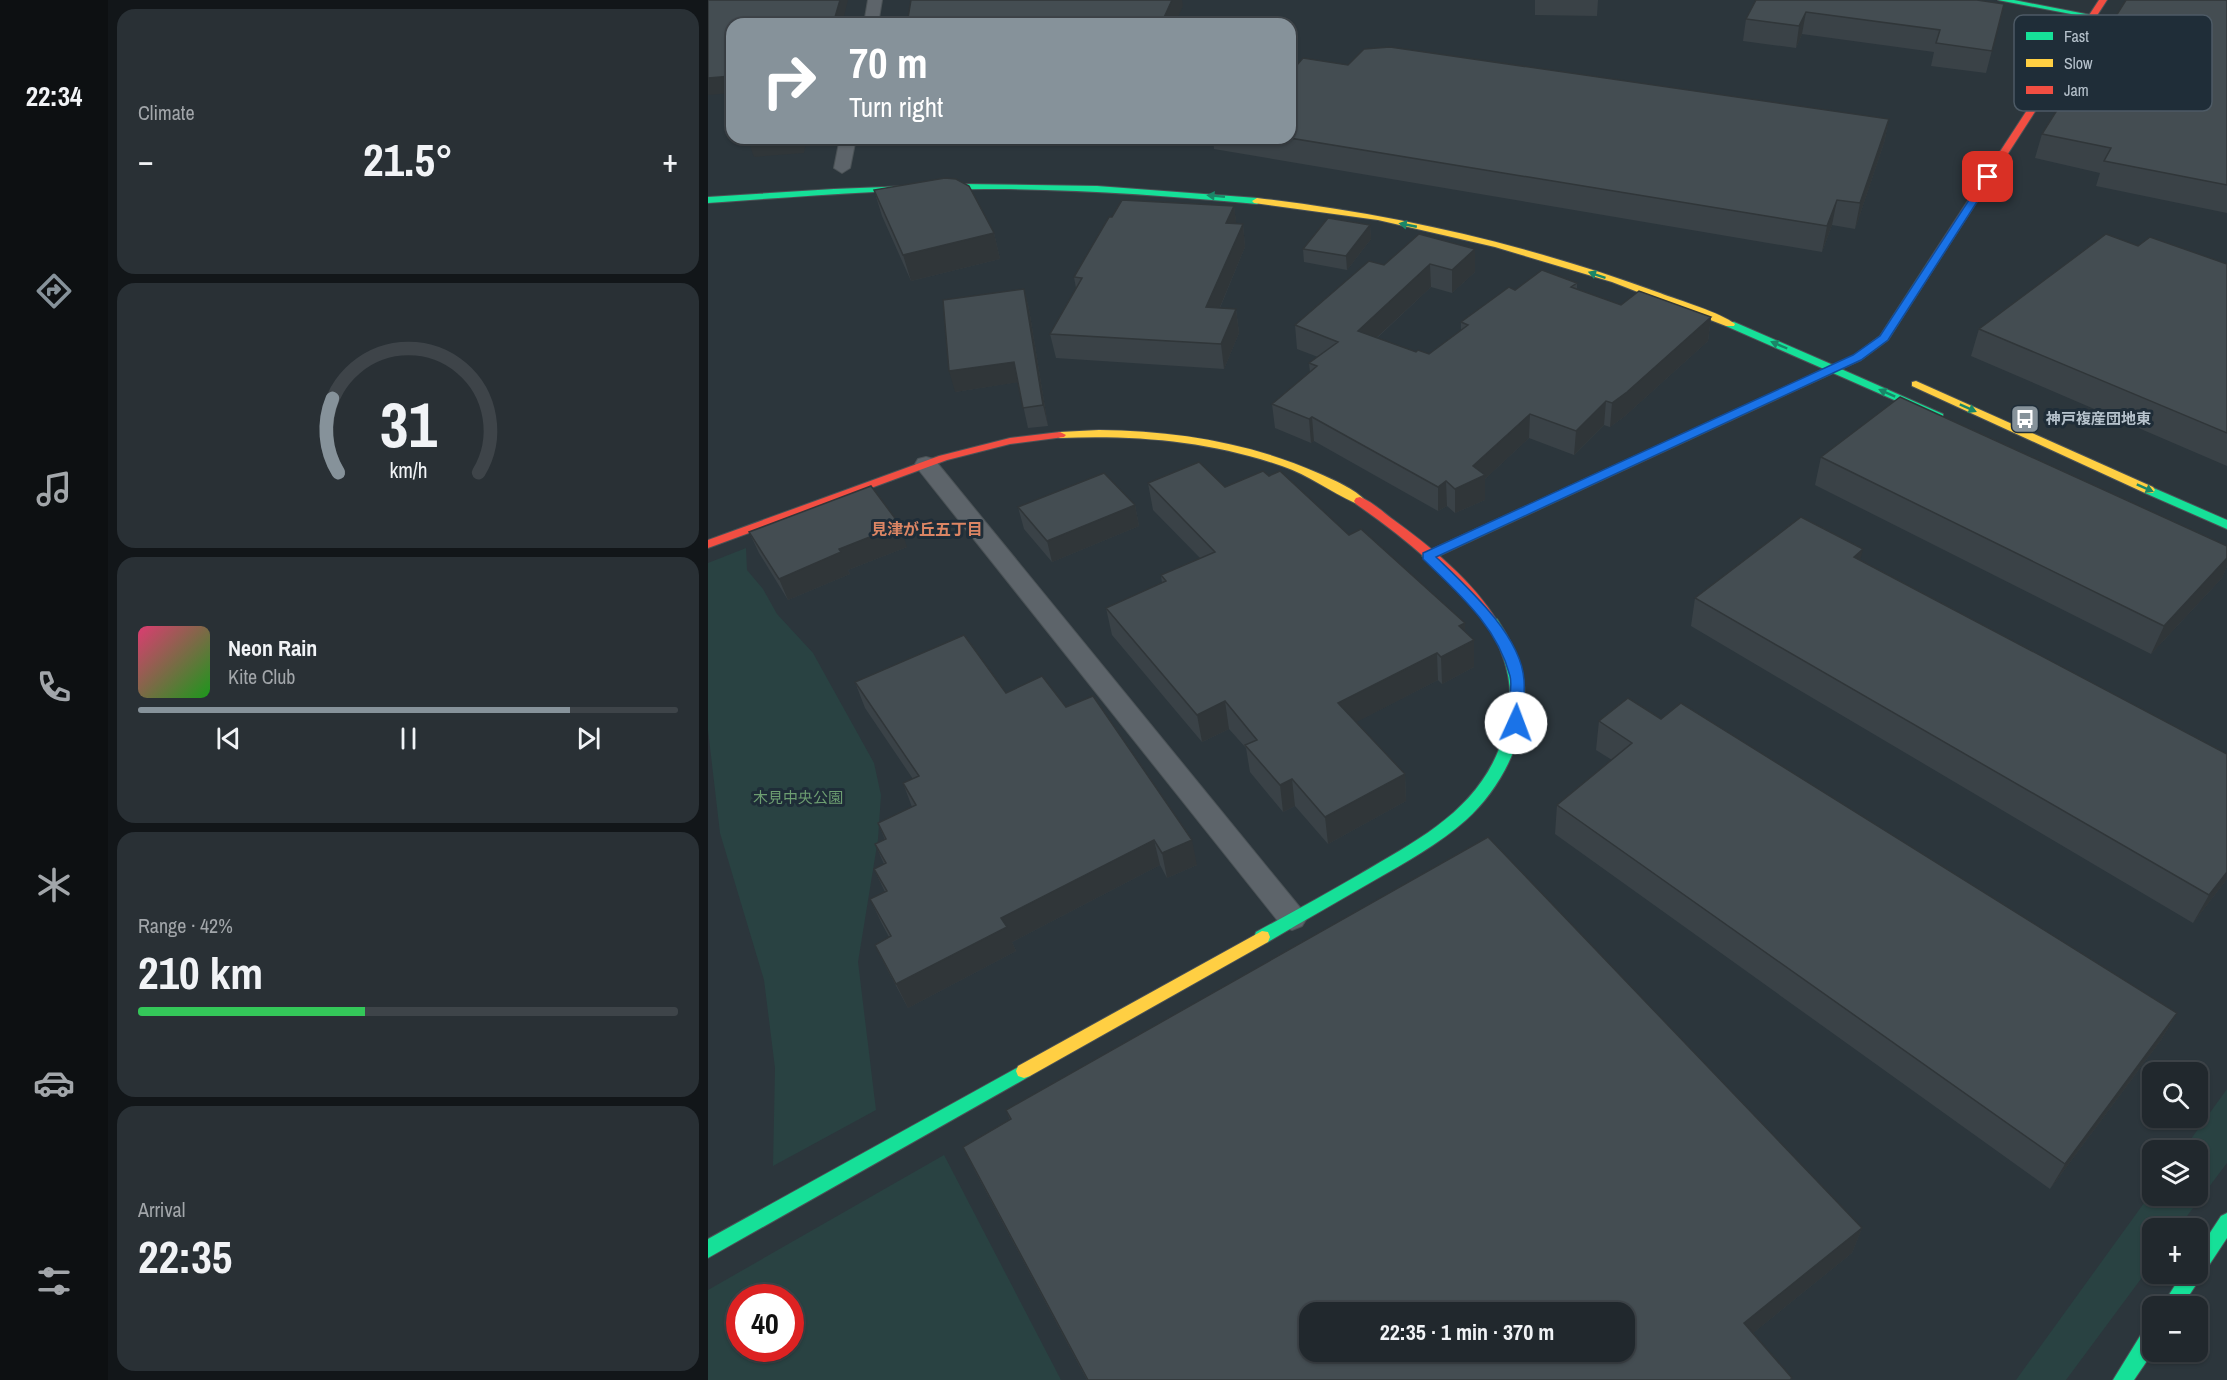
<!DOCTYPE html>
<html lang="en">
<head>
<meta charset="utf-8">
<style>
	:root { --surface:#21282d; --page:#293035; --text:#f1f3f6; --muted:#a2a6aa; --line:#3e4449; --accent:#86929a }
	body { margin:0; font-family:"Archivo Narrow","Noto Sans JP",sans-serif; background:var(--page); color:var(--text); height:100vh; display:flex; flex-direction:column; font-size:22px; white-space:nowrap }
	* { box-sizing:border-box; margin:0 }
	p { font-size:20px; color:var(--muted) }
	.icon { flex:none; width:33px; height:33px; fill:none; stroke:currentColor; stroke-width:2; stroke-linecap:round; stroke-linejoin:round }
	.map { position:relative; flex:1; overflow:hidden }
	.side { display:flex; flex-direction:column; gap:9px; padding:9px; background:#121619; width:600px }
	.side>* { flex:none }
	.banner { position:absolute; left:18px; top:18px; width:570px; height:126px; border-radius:18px; box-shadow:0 2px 4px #0004,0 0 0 2px var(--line); background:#86929a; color:#fff; overflow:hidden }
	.buttons { position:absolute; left:1434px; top:1062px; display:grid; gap:12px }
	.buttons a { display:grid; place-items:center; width:66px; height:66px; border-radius:12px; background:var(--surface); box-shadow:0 2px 4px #0004,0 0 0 2px var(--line); font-size:30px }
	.speed { position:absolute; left:18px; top:1284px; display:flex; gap:12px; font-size:30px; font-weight:700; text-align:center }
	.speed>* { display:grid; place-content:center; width:78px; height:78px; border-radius:50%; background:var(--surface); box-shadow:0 2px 4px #0004,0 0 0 2px var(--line); line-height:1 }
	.speed .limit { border:9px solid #d22; background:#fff; color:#111 }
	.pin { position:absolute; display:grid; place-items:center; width:51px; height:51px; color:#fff; margin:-26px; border-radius:12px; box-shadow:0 3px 9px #0006 }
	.me { position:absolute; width:66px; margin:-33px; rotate:2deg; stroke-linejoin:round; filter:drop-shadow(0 0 4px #0008) }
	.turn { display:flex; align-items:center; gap:21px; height:126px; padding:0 24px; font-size:27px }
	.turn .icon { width:78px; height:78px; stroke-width:2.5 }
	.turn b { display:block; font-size:42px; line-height:51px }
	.big { font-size:45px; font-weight:800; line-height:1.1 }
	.side .card { flex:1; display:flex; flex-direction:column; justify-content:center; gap:9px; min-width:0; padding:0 21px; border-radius:18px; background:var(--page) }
	.side .dial { align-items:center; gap:0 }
	.dial svg { height:156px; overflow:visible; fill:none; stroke:var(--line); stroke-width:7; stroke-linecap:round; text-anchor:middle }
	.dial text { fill:var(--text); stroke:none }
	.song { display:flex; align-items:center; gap:18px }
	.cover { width:72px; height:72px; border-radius:9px; background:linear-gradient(135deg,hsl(340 70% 55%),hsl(120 70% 35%)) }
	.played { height:6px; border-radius:3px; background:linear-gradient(90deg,var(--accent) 80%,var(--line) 80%) }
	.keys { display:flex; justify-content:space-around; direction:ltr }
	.heat { display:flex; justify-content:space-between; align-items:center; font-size:33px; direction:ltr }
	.charge { height:9px; border-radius:4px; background:linear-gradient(90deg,#34c759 42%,var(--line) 0) }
	.trip { position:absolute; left:591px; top:1302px; width:336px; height:60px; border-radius:18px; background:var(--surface); box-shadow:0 2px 4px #0004,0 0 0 2px var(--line); font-weight:800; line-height:60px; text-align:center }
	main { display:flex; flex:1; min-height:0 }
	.dock { display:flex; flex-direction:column; width:108px; justify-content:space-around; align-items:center; background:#0d1012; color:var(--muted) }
	.dock .icon { width:42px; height:42px }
	.dock .on { color:var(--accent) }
	.dock b { font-size:27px; color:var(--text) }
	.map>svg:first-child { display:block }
	.green { fill:#294242; fill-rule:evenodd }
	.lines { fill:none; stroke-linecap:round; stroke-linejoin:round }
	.street-casing { stroke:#4b5256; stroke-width:2 }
	.fast-casing { stroke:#4b5256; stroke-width:2 }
	.slow-casing { stroke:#4b5256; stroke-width:2 }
	.jam-casing { stroke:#4b5256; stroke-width:2 }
	.street { fill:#5d646a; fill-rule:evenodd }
	.fast { fill:#16e098; fill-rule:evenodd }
	.slow { fill:#ffcf43; fill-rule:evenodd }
	.jam { fill:#f24e42; fill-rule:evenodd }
	.wall { fill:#3a4247 }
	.shaded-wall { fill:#303639 }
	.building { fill:#444d52; stroke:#303639; stroke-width:1.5; fill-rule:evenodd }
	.oneway { fill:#1a8668 }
	.route { fill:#1a73e8; stroke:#114b97; stroke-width:1.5 }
	.labels { text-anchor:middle; stroke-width:6; stroke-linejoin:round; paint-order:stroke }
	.poi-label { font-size:15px; font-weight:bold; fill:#b7c3cd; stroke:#1f2d38; text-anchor:start }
	.park-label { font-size:15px; fill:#6d9e71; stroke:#1f2d38 }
	.neighbourhood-label { font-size:16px; font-weight:bold; fill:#db8564; stroke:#1f2d38 }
	.key { fill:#1f2d38; stroke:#4d5a65; stroke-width:1.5 }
	.key-label { font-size:16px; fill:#b7c3cd }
</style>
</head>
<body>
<main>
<nav class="dock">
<b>22:34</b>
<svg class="icon on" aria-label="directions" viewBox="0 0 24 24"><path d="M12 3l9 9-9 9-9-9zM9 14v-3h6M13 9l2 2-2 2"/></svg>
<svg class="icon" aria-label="music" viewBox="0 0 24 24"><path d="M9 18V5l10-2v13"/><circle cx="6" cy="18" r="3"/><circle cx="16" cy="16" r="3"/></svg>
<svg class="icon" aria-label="phone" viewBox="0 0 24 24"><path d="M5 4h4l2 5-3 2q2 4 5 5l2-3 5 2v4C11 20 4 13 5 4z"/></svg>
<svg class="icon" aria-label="climate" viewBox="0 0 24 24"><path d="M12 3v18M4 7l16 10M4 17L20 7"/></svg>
<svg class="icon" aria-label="car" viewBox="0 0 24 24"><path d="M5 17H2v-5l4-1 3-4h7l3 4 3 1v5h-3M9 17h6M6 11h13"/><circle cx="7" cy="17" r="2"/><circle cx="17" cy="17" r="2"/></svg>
<svg class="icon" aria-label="filters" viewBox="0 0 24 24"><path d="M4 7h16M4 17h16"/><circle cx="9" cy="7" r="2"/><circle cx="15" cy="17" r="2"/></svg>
</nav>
<section class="side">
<div class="card"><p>Climate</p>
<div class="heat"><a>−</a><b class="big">21.5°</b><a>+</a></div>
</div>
<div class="card dial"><svg viewBox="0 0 100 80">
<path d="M14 69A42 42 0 1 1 86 69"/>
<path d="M14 69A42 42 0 0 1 11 31" stroke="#86929a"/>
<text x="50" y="56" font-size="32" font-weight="700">31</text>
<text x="50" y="72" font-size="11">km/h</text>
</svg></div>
<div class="card">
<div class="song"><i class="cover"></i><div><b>Neon Rain</b><p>Kite Club</p></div></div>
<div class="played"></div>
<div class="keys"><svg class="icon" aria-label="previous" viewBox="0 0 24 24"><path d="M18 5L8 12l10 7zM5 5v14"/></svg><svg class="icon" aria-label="pause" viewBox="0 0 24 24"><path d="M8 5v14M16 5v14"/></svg><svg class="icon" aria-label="next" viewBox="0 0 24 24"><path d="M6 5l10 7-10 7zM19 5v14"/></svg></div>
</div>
<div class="card"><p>Range · 42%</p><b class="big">210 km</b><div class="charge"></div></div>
<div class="card"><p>Arrival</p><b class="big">22:35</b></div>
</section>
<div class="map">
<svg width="1519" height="1380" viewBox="0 0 1519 1380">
	<rect width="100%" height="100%" fill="#2c363c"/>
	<!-- green -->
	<path class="green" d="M38,548l1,22 16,19 14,25 36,39 61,110 7,32 -3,44 -20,123 18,148 -103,56 2,-98 -11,-88 -44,-147 -12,-103v-167z
		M1519,1089v74l-49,65h-26v36l-86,116h-50l136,-188v4h46v-46h-15z
		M236,1155l117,225h-353v-90zM32,1298h50v50h-50z"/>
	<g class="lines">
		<!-- street casing -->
		<g class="street-casing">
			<path id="street" d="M160,0h14l-4,24h-14z
				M132,138h16l-6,30 -8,5 -8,-5z
				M218,457l8,2 368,451 5,8 -5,8 -10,4 -10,-4 -364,-457 -3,-5 3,-5z"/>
		</g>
		<!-- fast casing -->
		<g class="fast-casing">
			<path id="fast" d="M1290,0h16l82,16 -4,2z
				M252,184l137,2 160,12 5,3 -5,3c-84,-8 -169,-14 -254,-15 -98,-1 -197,7 -295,14v-6l126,-8z
				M1225,259l5,3 -50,78 -27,20 -20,9 102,45v4h-8l-102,-45 -401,186 -4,1 -6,-4 2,-3 400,-184 -98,-43v-4h8l99,43 20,-9 27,-20 48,-74z
				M1441,486l78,34v9l-82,-36 -2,-3z
				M784,618l5,1c10,15 19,31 24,49 14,54 -15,116 -55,152 -27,24 -60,42 -91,60 -36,21 -72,41 -107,62l-6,1 -6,-1 -2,-5 2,-5c35,-19 70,-38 104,-58 63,-37 125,-68 145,-143 12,-40 2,-75 -19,-109z
				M316,1064l6,2 2,5 -2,5 -322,182v-19z
				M1519,1213v25l-45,68h-20l20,-32h16v-23l23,-35z
				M1444,1325l1,27 -19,28h-21l32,-52z"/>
		</g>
		<!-- slow casing -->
		<g class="slow-casing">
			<path id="slow" d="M549,198c138,16 272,47 403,95 18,7 62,20 75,31l-1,2h-8l-114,-44 -117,-35 -117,-27 -124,-17 -2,-2z
				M1208,381l237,106 2,3 -2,3h-8l-233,-107v-4z
				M391,430c76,1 149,12 219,43 16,7 37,16 48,28l-2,3c-5,1 -4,1 -9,-1 -25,-11 -46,-28 -73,-37 -73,-25 -145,-31 -222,-28l-6,-3 6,-3z
				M554,931l6,1 2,5 -2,5 -238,134 -6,2 -6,-2 -2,-5 2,-5z"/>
		</g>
		<!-- jam casing -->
		<g class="jam-casing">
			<path id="jam" d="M1391,0h8l-169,262 -8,2 -2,-2z
				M352,432l6,3 -2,2 -54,7 -63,16 -239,88v-8l231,-84 71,-18z
				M652,497c11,4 22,14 31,21 40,29 81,62 107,104l-1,3h-10c-36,-49 -82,-87 -131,-121l-2,-3 2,-3z"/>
		</g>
		<!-- street -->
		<use href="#street" class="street"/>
		<!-- fast -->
		<use href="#fast" class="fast"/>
		<!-- slow -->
		<use href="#slow" class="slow"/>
		<!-- jam -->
		<use href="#jam" class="jam"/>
	</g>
	<!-- wall -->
	<path class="wall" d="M827,0h63l-1,16 -62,-1z
		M1048,0l248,4 -18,69 -55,-7 3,-14 -132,-18 -6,14 -53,-7 3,-22z
		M1519,0v213l-131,-27 4,-13 -65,-15 7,-24z
		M589,65h51l541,54 -5,24 -29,86 -23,-4 -10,27 -608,-103 -1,-11h77z
		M194,138h31l-3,6h-26z
		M166,190l120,43 6,26 -89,22 -29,-65z
		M526,206l2,17 7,1 2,23 -25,61 16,1 3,24 -15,36 -168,-11 -6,-24 26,-46 -2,-11z
		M662,225l1,14 -24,31 -43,-8 -1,-13z
		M711,234l56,38 -23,21 -21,-6 -54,51 39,14 13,2 32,-24v-8l54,-32 62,-7v6l44,16 90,12 -3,24 -83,75 -15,11 -6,-2 -30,30 -45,-17 -44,41v21l-30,13 -8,-7 -9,5 -124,-70 -3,2 -36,-15 -3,-24 38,-32 -1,-9 9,-6 -21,-8 -2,-24 89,-60z
		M1430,246l89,18v202l-256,-110 8,-27z
		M316,289l5,20 19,117 -20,2 -10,-46 -63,10z
		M1113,457l406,89v20l-5,12 -71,76 -336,-169z
		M561,476l80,59 116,88v8l9,36 -32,17 -4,-4 -82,42 49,52 1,27 -78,43 -33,-38 -12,6 -33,-40 -4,-24 -17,-19 -27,13 -90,-107 -6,-27 56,-25 -1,-8 39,-17 -47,-48 -5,-27 77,4z
		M427,505l4,21 -87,36 -28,-33 -6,-22z
		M41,532l158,15 -59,23 2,4 -62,26 -29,-47z
		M1152,560l367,194v125l-34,44 -502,-297 4,-28z
		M147,682l151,11 60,14 131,158 -30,13 -7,-13 -148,77 4,9 -108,57 -21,-39 -12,-24 14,-8 -7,-13 -12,-25 15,-7 -11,-23 10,-5 -9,-20 10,-4 -7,-17 34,-16 -9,-24 10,-4 -48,-71z
		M953,719l516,294 -16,27 -111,149 -495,-355 2,-29 55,-45 -16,-10 3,-29z
		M298,1110l856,118 -10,25 -99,80 39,45 -1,2h-704l-111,-207 -13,-26 47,-27z"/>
	<!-- shaded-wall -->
	<path class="shaded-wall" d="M132,0h8l-6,24h-9z
		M464,0h10l1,6 -8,18h-14z
		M1098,12l-4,22 -6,14 3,-22z
		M24,76v17l-24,2v-17z
		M1181,119l-5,24 -29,86 5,-26z
		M39,138h60l-3,15 -50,4z
		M220,138h5l-3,6z
		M1129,200l-5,25 -10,27 5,-26z
		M526,206l3,23 -11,-6z
		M535,224l2,23 -35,84 -4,-24z
		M662,225l1,14 -24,31 -1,-14z
		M286,233l6,26 -89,22 -8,-26z
		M767,249v23l-23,21v-23z
		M722,264l1,23 -72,67 -1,-23z
		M316,289l5,20 19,117 -5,-21z
		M528,309l3,24 -15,36 -3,-25z
		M1003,317l-3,24 -83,75 -15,11 2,-24z
		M306,362l5,20 -64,10 -6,-21z
		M898,401l-2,24 -30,30 2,-24z
		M822,414l-1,24 -44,41v21l-30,13v-24l18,-23z
		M604,417l2,24 -3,2 -2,-24z
		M738,481l1,25 -9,5v-24z
		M427,505l4,21 -87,36 -5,-21z
		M192,525l7,22 -59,23 2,4 -62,26 -9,-21 60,-30z
		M1155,549l-7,29 -2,-21z
		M1519,558v8l-5,12 -71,76 13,-28z
		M757,623v22l9,-5v27l-32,17 -1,-27 18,-31z
		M729,653l1,27 -97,50 -3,-27z
		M517,701l4,28 -27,13 -5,-27z
		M697,774l1,27 -78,43 -3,-27z
		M584,779l3,27 -12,6 -3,-27z
		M446,840l6,25 -148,77 4,9 -108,57 -12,-24 105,-66z
		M484,840l5,25 -30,13 -5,-25z
		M1519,872v7l-34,44 16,-28z
		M1469,1013l-16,27 -111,149 15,-25z
		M1154,1228l-10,25 -115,93 7,-23z"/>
	<!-- building -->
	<path class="building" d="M0,0h132l-7,24h-101v52l-24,2z
		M203,0h261l-11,24h-254z
		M1048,0h221l27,4 -12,47 -56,-8 4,-13 -134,-18 -7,14 -53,-7z
		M1418,0h101v185l-123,-24 7,-13 -69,-14z
		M682,47l499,72 -29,84 -23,-3 -10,26 -537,-88v-74l7,1 6,-7 45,7 16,-16z
		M237,178l11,1 13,7 25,47 -91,22 -29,-65z
		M414,200l112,6 -8,17 17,1 -37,83 30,2 -15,35 -171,-10 32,-56 -8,-1 35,-60h3z
		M620,218l42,7 -24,31 -43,-7z
		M711,234l56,15 -23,21 -22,-6 -72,67 58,21 2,-2 11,4 39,-29 -7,-3 48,-35 6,3 27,-20 35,13 -6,4 50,18 18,-14 72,26 -84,75 -15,11 -6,-2 -30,30 -46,-17 -57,52 12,9 -30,14 -9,-8 -8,6 -126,-70 -3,2 -37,-15 45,-38 -8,-3 29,-21 -43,-17 74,-64 15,4z
		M1398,234l32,12 12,-9 77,27v169l-248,-104z
		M316,289l19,116 -20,3 -9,-46 -65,9 -6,-71z
		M1192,397l327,149v12l-63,68 -343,-169z
		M491,462l26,25 38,-16 6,5 11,-5 69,64 12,-6 104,94 -6,3 15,14 -33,17 -4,-4 -99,50 67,71 -80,43 -33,-38 -12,6 -35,-40 12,-5 -32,-39 -28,14 -91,-107 60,-27 -5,-6 54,-23 -67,-69z
		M396,473l31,32 -88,36 -29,-34z
		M163,486l29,39 -61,24 2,3 -62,27 -30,-47z
		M1093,517l62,32 -9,8 373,197v118l-18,23 -514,-297z
		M256,635l42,58 36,-17 24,31 27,-11 99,144 -30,13 -8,-13 -153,78 6,9 -111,57 -21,-39 16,-9 -21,-37 17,-8 -13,-22 12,-6 -11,-19 11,-5 -8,-16 38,-18 -13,-22 16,-7 -64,-94z
		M920,698l33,21 20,-16 496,310 -112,151 -508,-359 75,-62 -33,-22z
		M780,837l374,391 -118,95 48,55 -2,2h-702l-125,-233 48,-28 -5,-9zM602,1312h314v40h-314z"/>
	<!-- one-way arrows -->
	<defs><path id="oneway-solid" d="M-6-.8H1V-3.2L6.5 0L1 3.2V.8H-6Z" transform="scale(1.5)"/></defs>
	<g class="oneway">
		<use href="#oneway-solid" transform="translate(508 196) rotate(-175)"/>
		<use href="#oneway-solid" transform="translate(700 225) rotate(-169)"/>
		<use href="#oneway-solid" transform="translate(889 275) rotate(-161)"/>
		<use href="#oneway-solid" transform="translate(1071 345) rotate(-157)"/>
		<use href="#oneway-solid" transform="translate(1179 393) rotate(-156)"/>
		<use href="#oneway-solid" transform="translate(1260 408) rotate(24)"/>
		<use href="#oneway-solid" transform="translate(1437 488) rotate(24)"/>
	</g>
	<!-- route -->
	<path class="route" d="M1280,174l5,3 -105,163 -27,20 -425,197c31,30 85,78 88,123 1,14 -1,29 -1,43l-7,5 -5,-2c-7,-14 3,-35 -1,-50 -13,-50 -51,-82 -87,-117v-6l430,-198 27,-19 104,-159z"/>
	<!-- icons -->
	<defs>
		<g id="bus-square" transform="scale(1.5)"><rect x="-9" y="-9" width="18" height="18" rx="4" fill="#86929a" stroke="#1f2d38"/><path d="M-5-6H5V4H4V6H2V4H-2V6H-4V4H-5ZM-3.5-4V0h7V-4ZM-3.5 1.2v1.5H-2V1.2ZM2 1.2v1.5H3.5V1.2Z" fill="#fff"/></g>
	</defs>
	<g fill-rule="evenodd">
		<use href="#bus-square" x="1317" y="419"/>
	</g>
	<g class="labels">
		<!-- poi labels -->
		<g class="poi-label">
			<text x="1338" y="424">神戸複産団地東</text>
		</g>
		<!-- park labels -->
		<g class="park-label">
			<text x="90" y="803">木見中央公園</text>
		</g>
		<!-- neighbourhood labels -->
		<g class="neighbourhood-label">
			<text x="219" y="535">見津が丘五丁目</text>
		</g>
	</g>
	<!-- legend -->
	<rect x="1306" y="15" width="198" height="96" rx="9" class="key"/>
	<rect x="1318" y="32" width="27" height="8" fill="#16e098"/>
	<rect x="1318" y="59" width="27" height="8" fill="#ffcf43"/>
	<rect x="1318" y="86" width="27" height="8" fill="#f24e42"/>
	<g class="key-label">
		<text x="1356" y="42">Fast</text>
		<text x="1356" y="69">Slow</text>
		<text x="1356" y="96">Jam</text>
	</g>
</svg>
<div class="buttons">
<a><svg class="icon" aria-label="search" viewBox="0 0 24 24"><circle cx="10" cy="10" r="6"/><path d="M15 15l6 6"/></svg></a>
<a><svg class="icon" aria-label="layers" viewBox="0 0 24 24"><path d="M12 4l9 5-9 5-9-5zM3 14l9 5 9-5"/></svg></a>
<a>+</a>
<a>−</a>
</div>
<div class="speed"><div class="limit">40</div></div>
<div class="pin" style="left:1280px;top:177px;background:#d93025"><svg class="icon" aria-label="arrive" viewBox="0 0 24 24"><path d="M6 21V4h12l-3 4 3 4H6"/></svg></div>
<svg class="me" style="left:808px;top:723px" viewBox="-20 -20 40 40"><circle r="19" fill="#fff"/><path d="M0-13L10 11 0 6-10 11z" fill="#1a73e8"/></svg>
<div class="trip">22:35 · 1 min · 370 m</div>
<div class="banner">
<div class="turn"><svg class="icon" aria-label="right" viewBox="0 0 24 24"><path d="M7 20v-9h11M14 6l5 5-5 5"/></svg><div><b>70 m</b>Turn right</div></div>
</div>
</div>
</main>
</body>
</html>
